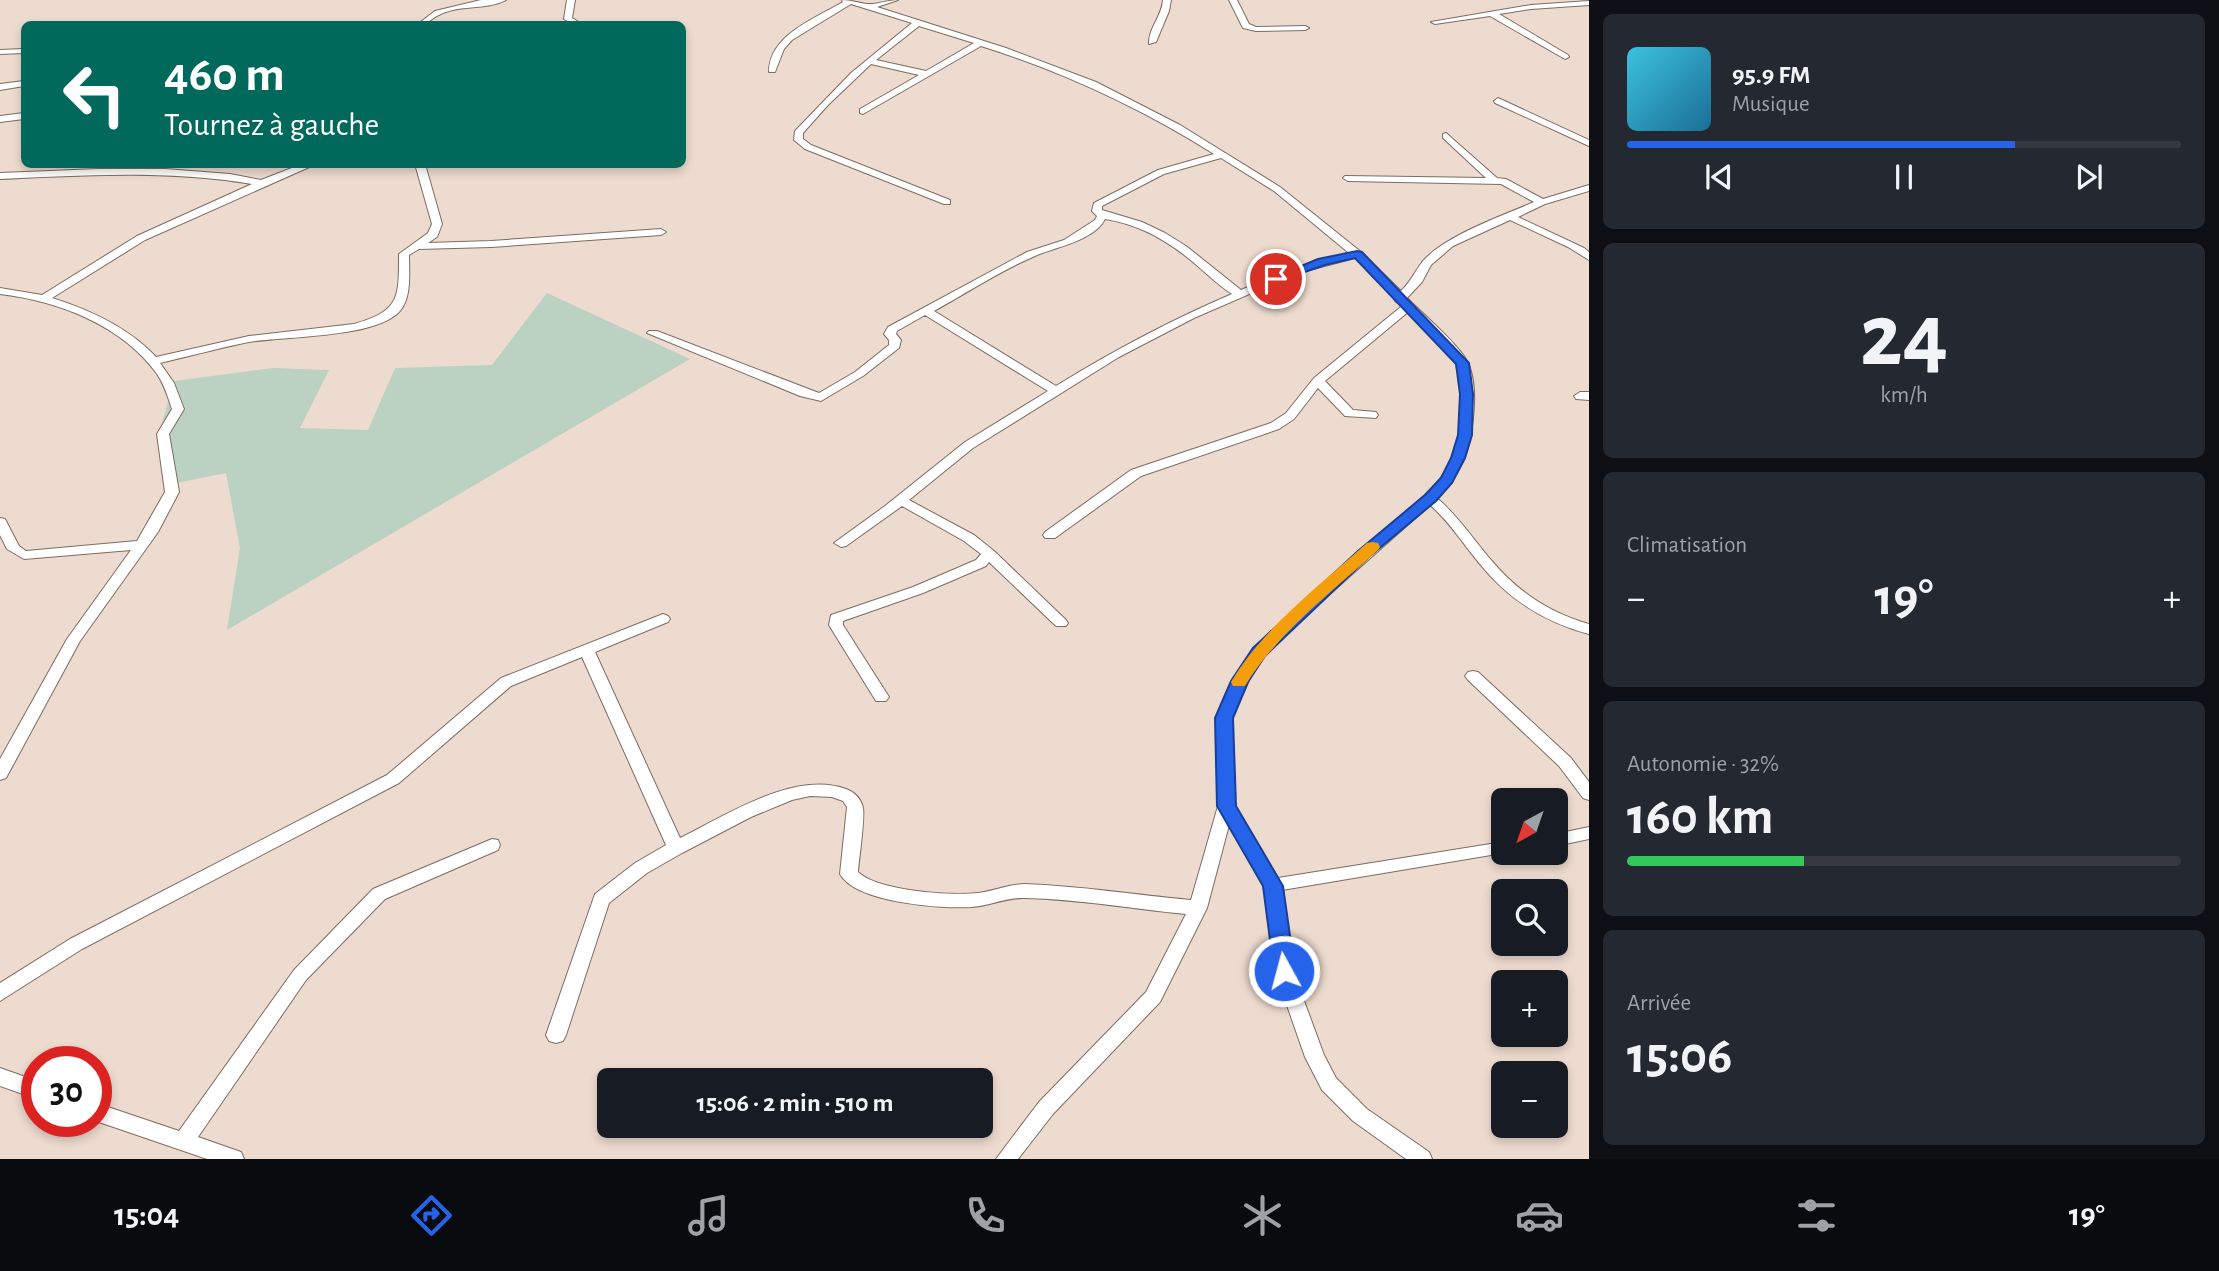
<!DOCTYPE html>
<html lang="fr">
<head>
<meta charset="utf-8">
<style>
	:root { --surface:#171b24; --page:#242831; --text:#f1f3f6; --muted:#9ea1a6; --line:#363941; --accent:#2563eb }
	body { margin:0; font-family:"Alegreya Sans",sans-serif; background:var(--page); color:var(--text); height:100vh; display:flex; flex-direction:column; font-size:26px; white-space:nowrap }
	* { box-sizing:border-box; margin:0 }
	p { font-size:23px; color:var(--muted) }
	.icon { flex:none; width:38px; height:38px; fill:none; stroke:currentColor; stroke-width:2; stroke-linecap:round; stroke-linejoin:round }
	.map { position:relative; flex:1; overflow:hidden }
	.drawer { display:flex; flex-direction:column; gap:14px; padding:14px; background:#0d0f14; width:630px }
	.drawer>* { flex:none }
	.banner { position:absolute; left:21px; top:21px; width:665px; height:147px; border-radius:10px; box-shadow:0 4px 10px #0003; background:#00695c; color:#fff; overflow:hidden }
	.needle { width:46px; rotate:220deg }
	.buttons { position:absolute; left:1491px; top:788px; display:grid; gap:14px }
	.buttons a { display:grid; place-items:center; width:77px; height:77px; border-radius:10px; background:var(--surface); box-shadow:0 4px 10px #0003; font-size:35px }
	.speed { position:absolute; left:21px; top:1046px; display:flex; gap:14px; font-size:35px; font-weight:700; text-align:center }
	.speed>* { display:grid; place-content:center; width:91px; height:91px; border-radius:50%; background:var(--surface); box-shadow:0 4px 10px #0003; line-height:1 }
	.speed .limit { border:10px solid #d22; background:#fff; color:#111 }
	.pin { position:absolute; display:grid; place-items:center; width:60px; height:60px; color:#fff; margin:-30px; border:4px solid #fff; border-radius:50%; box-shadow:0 2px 7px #0007 }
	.me { position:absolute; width:77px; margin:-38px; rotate:353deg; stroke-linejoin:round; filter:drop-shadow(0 0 5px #0008) }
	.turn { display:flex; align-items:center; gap:24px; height:147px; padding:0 28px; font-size:32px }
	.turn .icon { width:91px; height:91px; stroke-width:2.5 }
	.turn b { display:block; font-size:49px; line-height:60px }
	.big { font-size:52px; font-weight:600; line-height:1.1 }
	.drawer .widget { flex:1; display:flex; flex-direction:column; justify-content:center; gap:10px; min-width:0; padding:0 24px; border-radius:10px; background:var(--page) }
	.drawer .dial { align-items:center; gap:0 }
	.dial b { font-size:91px; line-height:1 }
	.song { display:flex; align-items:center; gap:21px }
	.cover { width:84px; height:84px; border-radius:10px; background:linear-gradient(135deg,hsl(190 70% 55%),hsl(200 70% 35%)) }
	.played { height:7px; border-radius:4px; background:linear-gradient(90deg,var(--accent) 70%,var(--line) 70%) }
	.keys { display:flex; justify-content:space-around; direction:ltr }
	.heat { display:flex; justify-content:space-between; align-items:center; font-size:38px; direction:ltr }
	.charge { height:10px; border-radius:5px; background:linear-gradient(90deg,#34c759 32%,var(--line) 0) }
	.trip { position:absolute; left:597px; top:1068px; width:396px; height:70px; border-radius:10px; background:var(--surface); box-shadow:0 4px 10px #0003; font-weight:600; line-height:70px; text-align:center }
	.tab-bar { display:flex; height:112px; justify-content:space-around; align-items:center; background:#090b0e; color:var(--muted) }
	.tab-bar .icon { width:49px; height:49px }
	.tab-bar .active { color:var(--accent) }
	.tab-bar b { font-size:32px; color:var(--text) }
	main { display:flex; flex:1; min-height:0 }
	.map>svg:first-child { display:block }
	.green { fill:#bbd1c1 }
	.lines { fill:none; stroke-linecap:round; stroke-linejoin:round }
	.street-casing { stroke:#7c6c61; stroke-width:2 }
	.street { fill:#fff; fill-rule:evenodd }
	.route { fill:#2563eb; stroke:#184099; stroke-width:2 }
	.slow { fill:#f59e0b }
</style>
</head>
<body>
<main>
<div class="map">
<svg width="1589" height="1159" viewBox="0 0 1589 1159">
	<rect width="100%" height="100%" fill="#eedbcf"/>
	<!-- green -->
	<path class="green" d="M547,293l143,66 -463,271 13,-82 -14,-75 -60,12 -7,-52 15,-52 99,-13 56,2 -29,58 68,2 27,-62 97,-3z"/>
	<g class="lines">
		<!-- street casing -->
		<g class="street-casing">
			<path id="street" d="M481,0h25c-25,13 -54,0 -80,24h-8l17,-13z
				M567,0h8l-3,18 10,6h-9l-9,-5z
				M842,0c9,0 16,3 25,4 9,1 21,-4 31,-4l-21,7 129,41 90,34 84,43 100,62 81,65 40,39c11,-11 14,-20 22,-30 23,-26 79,-45 111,-59l-33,-18 -153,-3 -5,-3 2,-2 141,2 -43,-40v-4l3,-1 51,45 9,1 37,20 46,-14v6l-44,13 -27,13 66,31 5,4v8l-21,-13 -58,-27 -57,26 -22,19 -9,17 -15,16c18,18 41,37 57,58 18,25 9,85 -4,111 -5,12 -14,21 -23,31 21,18 36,41 54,62 26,31 58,53 98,64v10c-45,-12 -80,-34 -109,-70 -17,-20 -30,-42 -50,-59l-152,135 -23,27 -23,51 2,88 44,72 225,-36v10h6l-227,38 11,81 31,84 12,23 31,31 62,43 3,7h-26l-53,-38 -31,-31 -17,-33 -30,-86 -11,-85 -35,-61 -22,83 -47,94 -107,112 -35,45h-22l43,-57 107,-110 40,-78c-53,-5 -107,-15 -161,-16 -18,-1 -35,8 -53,9 -30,2 -116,-4 -132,-33l7,-67 -4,-6 -11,-4 -22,-1 -18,4 -41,17 -69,36 -35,20 -38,30 -43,132 -3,6 -7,2 -7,-2 -3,-6 49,-141 40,-31 31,-18 -84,-188 -71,29 -112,97 -317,166 -82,52v-18l70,-44 317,-164 114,-97 162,-64 5,2 2,3 -2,3 -73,30 85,186c45,-22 114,-68 166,-49 8,3 15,9 17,19 2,11 -4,50 -5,64 19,19 93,24 120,21 16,-2 31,-9 47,-9 55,2 111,11 166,16l27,-94 -2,-88 26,-53 26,-31 157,-139c8,-8 16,-16 22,-26 15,-30 22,-79 7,-110l-46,-47 -83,69 28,29 23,2 2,3 -2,3 -31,-2 -27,-28 -24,31 -15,10 -138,47 -86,62h-10l-2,-3 2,-3 86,-62 140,-47 15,-10 28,-35 88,-72 -7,-5 -1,-3 -39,-40 -57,15 -104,45 -75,39 -146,91 -64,52 65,35 20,16 72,69 2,3 -2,3h-10l-67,-64 -3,4 -63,27 -80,28v4l46,72 -3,4h-10l-47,-76 2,-10 82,-28 63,-27 5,-6 -17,-13 -62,-35 -56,40 -5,1 -7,-4 51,-37 80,-64 83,-51 -123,-76 -28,16 -1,3 5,6 -2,8 -36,28 -42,25 -21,-5 -153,-63 2,-2h8l162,62 36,-21 34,-27v-5l-5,-6 4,-7 139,-75 37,-12 31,-20 2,-4 -5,-5 2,-8 64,-33 56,-16c-73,-46 -150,-82 -233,-108l-118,68 -3,-1v-4l59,-34 -48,-11 -43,41 -25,28v6l8,6 139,55v4h-6l-139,-55 -11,-9 1,-9 56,-58 61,-50 -61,-19 -59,36 -8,9 -9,23h-6c0,-37 47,-54 74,-70zM919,26l55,17 -48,28 -50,-11zM1221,158l53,33 75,62 -59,16 -49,21 -55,-44 -21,-13 -23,-11 -40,-12v-4l62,-32zM1105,219c34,5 63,22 88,43 13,11 25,23 39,32 -61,26 -119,57 -176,92l-122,-75c33,-18 66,-40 101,-55 20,-9 59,-15 70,-37z
				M1163,0h8l-2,11 -13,31 -7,2c-1,-15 13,-28 14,-44z
				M1229,0h8l12,24 7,3 49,-1 4,2 -4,2 -49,1 -13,-3z
				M1589,1v4l-58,4 -32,5 69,41 1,2 -4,2 -75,-43 -55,8 -4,-2 100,-17z
				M24,49v4l-24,1v-4z
				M24,81v5l-24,4v-6z
				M1498,98l91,42v6l-94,-43 -1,-2z
				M24,113v6l-24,3v-6z
				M302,164h14l-171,76 -93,58c38,12 76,29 104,59l93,-21 105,-12c46,-13 45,-26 45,-70l29,-21 4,-9 -17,-60h10l17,60 -5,13 -9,6 63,-2 170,-12 5,3 -5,3 -170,12 -72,2 -10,6c0,17 3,44 -10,57 -25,26 -113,24 -150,30 -30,6 -59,14 -89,21l14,20 10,26 -15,25 10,58 -21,40 -78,109 -74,137 -6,2v-21l67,-120 64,-89 -107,9 -17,-10 -7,-14v-17l5,1 14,27 7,5 111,-10 28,-49 -8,-58 15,-25c-4,-12 -8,-25 -15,-35 -35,-49 -99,-73 -157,-80v-6l42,7 95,-59 115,-52c-84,-14 -168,-9 -252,-5v-6l99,-4h66l65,5 31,6z
				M1580,392h9v8l-13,-1 -2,-3z
				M1473,671l5,1 93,86 18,24v18l-6,-2 -24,-32 -91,-86 -3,-4 3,-4z
				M1589,827v12l-33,7v-12z
				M492,839l6,1 2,5 -2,5 -113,49 -79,81 -108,157 43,15 3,7h-37l-111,-38v-18l83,28 115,-161 79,-81z
				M0,1068l37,13v18l-37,-13z"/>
		</g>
		<!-- street -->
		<use href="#street" class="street"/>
	</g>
	<!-- route -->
	<path class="route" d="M1357,251l5,1 107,111 4,31 -1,41 -7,23 -13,25 -16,18 -67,56 -104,99 -17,26 -15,36 3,88 47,80 12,85 -3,6 -8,2 -7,-2 -3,-6 -11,-85 -46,-80 -2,-88 16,-37 22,-33 105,-97 67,-56 16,-17 10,-20 7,-23 2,-41 -4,-30 -101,-106 -30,7 -49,17 -6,-3 48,-20z"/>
	<!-- slow -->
	<path class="slow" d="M1372,542l6,1 2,4 -2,3c-46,42 -100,82 -133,136h-12l-2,-4c33,-55 88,-96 136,-139z"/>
</svg>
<div class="buttons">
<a><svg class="needle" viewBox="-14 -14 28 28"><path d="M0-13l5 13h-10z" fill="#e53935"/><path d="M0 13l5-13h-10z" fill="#9ea1a6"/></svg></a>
<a><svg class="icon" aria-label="search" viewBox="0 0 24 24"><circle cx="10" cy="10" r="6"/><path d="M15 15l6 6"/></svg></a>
<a>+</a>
<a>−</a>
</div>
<div class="speed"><div class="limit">30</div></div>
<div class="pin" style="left:1276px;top:279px;background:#d93025"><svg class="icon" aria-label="arrive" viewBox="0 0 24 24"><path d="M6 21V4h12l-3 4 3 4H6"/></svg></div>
<svg class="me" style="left:1284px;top:971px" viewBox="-20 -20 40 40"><circle r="17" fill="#2563eb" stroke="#fff" stroke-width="3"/><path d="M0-11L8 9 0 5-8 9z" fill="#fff"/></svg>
<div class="trip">15:06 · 2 min · 510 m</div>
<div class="banner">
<div class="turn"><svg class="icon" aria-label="left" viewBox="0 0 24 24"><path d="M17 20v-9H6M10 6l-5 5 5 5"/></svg><div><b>460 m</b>Tournez à gauche</div></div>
</div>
</div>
<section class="drawer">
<div class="widget">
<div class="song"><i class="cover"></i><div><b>95.9 FM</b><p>Musique</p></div></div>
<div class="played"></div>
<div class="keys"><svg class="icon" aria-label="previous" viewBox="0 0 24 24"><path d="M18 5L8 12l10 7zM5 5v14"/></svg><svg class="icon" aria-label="pause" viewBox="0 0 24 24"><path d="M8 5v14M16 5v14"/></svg><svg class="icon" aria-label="next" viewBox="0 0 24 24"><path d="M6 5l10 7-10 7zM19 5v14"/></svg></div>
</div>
<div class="widget dial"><b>24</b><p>km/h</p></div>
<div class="widget"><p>Climatisation</p>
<div class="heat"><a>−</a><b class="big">19°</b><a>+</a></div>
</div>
<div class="widget"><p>Autonomie · 32%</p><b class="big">160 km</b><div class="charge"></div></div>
<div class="widget"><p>Arrivée</p><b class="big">15:06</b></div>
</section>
</main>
<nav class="tab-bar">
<b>15:04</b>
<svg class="icon active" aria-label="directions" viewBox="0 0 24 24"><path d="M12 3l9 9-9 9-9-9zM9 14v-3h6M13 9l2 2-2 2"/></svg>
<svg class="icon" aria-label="music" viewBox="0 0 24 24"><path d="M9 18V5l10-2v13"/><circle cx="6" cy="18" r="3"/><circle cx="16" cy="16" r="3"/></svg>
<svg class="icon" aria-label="phone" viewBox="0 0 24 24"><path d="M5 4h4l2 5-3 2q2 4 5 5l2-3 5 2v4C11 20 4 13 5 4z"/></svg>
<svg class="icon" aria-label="climate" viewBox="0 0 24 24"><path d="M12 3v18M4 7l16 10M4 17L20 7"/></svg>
<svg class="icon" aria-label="car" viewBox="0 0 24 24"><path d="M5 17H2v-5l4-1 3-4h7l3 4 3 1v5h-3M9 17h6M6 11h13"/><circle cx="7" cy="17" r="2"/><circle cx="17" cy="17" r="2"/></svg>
<svg class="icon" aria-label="filters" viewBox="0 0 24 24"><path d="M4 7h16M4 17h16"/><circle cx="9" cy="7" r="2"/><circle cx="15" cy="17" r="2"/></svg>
<b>19°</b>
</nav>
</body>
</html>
